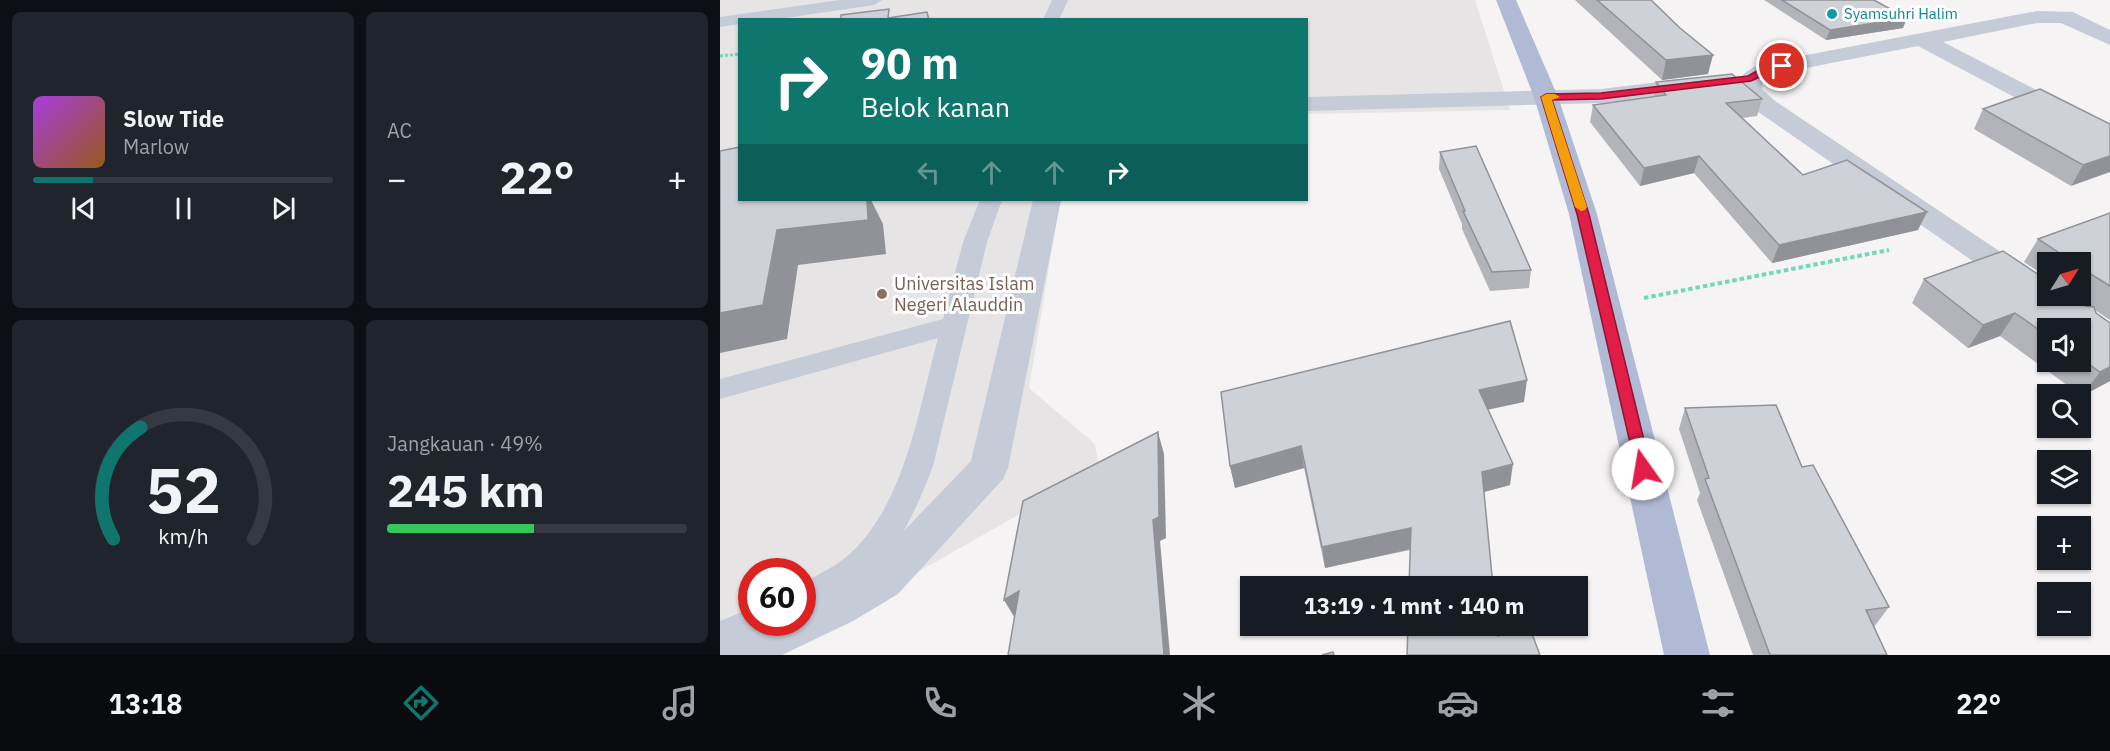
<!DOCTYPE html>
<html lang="id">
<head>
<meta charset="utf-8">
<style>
	:root { --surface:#171b24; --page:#20242c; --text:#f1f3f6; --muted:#9ea1a6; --line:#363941; --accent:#0f766e }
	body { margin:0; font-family:"IBM Plex Sans",sans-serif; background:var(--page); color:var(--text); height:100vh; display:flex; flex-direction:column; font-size:22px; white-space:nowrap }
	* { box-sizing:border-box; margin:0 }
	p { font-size:20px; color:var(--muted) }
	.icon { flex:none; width:33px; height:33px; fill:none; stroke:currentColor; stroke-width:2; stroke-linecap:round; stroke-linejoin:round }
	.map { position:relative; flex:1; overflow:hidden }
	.drawer { display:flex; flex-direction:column; gap:12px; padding:12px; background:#0d0f14; width:720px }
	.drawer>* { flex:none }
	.banner { position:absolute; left:18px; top:18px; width:570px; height:183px; border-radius:0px; box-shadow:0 2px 4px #0004; background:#0f766e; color:#fff; overflow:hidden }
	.needle { width:39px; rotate:53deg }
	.buttons { position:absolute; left:1317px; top:252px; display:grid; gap:12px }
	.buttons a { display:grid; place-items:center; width:54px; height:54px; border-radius:0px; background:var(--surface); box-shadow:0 2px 4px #0004; font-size:30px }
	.speed { position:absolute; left:18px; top:558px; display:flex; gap:12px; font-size:30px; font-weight:700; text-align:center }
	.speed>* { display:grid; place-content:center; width:78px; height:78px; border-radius:50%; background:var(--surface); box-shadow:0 2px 4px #0004; line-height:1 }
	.speed .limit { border:9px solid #d22; background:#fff; color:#111 }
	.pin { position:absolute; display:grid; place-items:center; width:51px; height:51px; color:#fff; margin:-26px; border:3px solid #fff; border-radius:50%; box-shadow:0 2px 6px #0007 }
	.me { position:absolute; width:66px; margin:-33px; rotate:347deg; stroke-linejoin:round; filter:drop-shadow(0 0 4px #0008) }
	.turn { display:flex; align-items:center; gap:21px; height:126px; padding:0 24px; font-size:27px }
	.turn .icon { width:78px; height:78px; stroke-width:2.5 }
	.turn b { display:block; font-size:42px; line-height:51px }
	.lanes { display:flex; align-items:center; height:57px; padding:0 24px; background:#0003; justify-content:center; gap:30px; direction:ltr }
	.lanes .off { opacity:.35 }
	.big { font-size:45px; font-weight:700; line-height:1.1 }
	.drawer .tile { flex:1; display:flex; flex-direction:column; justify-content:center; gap:9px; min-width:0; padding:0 21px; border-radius:9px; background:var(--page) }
	.drawer .dial { align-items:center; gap:0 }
	.dial svg { height:156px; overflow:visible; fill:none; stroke:var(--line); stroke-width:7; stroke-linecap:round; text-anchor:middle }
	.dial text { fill:var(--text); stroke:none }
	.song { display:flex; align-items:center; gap:18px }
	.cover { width:72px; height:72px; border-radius:9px; background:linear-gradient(135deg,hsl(280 70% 55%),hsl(30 70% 35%)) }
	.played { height:6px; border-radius:3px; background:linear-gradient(90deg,var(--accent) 20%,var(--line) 20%) }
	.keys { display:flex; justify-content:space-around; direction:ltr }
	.heat { display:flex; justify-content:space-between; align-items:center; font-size:33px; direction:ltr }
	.charge { height:9px; border-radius:4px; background:linear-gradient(90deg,#34c759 49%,var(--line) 0) }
	.drawer .tiles { flex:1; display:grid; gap:12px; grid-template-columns:repeat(2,1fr) }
	.trip { position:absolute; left:520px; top:576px; width:348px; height:60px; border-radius:0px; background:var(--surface); box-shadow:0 2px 4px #0004; font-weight:700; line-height:60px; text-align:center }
	.menu { display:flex; height:96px; justify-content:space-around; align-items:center; background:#090b0e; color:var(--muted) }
	.menu .icon { width:42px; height:42px }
	.menu .active { color:var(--accent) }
	.menu b { font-size:27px; color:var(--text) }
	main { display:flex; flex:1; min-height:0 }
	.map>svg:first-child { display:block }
	.education { fill:#e6e4e5; fill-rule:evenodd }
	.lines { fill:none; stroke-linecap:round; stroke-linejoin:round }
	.path-far1 { stroke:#72d8bc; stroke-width:3; stroke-dasharray:3 2; stroke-linecap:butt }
	.path { stroke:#72d8bc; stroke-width:4; stroke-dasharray:4.5 3; stroke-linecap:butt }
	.lane { fill:#c6cbd8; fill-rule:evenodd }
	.street { fill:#c6cbd8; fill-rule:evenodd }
	.primary { fill:#b0bad4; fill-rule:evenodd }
	.wall { fill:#b2b4ba; fill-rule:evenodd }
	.shaded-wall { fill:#919297 }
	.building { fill:#cfd1d8; stroke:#919297; stroke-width:1.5 }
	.route { fill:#e11d48; stroke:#92132f; stroke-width:1.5 }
	.slow { fill:#f59e0b }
	.culture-dot { fill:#0f9aa8; stroke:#fff; stroke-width:2 }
	.education-dot { fill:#8d6e63; stroke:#fff; stroke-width:2 }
	.labels { text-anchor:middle; stroke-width:6; stroke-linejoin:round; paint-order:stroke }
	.far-culture-label { font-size:15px; fill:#0d838f; stroke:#fff; text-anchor:start }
	.education-label { font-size:18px; fill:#785e54; stroke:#fff; text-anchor:start }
</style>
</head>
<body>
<main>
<section class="drawer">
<div class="tiles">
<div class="tile">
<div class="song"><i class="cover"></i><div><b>Slow Tide</b><p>Marlow</p></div></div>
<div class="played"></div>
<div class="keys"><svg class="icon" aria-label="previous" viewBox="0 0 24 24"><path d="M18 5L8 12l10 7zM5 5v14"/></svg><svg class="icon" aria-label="pause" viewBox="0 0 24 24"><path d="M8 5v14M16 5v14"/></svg><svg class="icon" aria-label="next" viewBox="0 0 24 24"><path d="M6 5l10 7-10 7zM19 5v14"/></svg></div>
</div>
<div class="tile"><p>AC</p>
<div class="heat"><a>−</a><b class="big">22°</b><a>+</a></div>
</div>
<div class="tile dial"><svg viewBox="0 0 100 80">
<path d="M14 69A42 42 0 1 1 86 69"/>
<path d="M14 69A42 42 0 0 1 28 12" stroke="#0f766e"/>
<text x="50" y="56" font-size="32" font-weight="700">52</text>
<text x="50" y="72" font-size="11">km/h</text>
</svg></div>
<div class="tile"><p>Jangkauan · 49%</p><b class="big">245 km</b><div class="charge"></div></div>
</div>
</section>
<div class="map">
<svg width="1390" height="655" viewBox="0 0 1390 655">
	<rect width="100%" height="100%" fill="#f5f3f3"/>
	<!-- education -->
	<path class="education" d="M0,0h755l35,110 -203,4 -1,-94h-566v180h320l-31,188 66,56 3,17 -8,13 -239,136 -131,45zM32,572h50v50h-50z"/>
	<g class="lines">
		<!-- path-far1 -->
		<path class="path-far1" d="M0,56l20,-2"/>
		<!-- path -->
		<path class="path" d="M924,298l245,-48"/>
		<!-- lane -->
		<path class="lane" d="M120,0h42l-8,5 -102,15h-32v4l-20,3v-10z
			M332,0h16l-9,20h-16z
			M260,200h22l-15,42 -54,224c-28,73 -54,120 -131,149v-32c18,-9 36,-18 51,-32 53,-52 66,-143 85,-213l-218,61v-20l223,-60 20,-77z
			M32,608v14h21l-5,11 -48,21v-33z"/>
		<!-- street -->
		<path class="street" d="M1317,11l36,1 37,18v15l-49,-22h-24l-94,19 167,86v18l-9,-3 -183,-97 -143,28 -12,7 -1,8 13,12 260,174 5,7 -5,7 -11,3 -11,-3 -256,-178 -19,-20c2,-17 7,-19 22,-27z
			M980,77l8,2 4,5 -4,5 -107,14 -295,8v-14l295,-8z
			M313,200h28l-53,268 -5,11 -105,115 -45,27 -71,34h-62v-17l36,-16h46v-20l66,-34 103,-107z"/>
		<!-- primary -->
		<path class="primary" d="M776,0h20l42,97 39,117 113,441h-46l-95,-441 -35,-117z"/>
	</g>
	<!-- wall -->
	<path class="wall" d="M855,0h76l57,74 -46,6z
		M1044,0h110l29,28 -77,12z
		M936,82l106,17 -5,17 -15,2 61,57 115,55 -146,33 -78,-90 -54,13 -50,-64 3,-17 61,-9z
		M1263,109l127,15 -39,62 -97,-57z
		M720,152l91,118 -2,18 -39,3 -28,-62v-5l-23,-55z
		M1390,213v107l-15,-10 1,3 14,10v58l-28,15 -82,-60 -32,12 -56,-45 12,-24 165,28 -17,-11h8v-34h-32v16l-24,-16 14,-23zM1328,328h32v34h-32z
		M804,402l-36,8 22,75 -26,7 -74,58 -85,18 -21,-100 -69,20 -5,-22z
		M965,408l117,59 87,140 -15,20 13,28h-134l-56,-155 3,-7 -21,-64z"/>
	<!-- shaded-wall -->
	<path class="shaded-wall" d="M1187,18l-4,10 -77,12 4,-10z
		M993,55l-5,19 -46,6 4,-20z
		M979,156l-5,17 -54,13 4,-18z
		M1390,156v16l-39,14 12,-21z
		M147,200h4l12,24 3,30 -88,11 -11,74 -67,14v-40l57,-83z
		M1207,212l-9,18 -146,33 7,-18z
		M1295,313l-15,23 -32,12 15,-23z
		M1390,367v14l-28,15 18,-24z
		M807,380l-3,22 -47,10 2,-22z
		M438,432l6,22 2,84 -6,3 10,114h-6l-11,-135z
		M581,446l3,22 -69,20 -5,-22z
		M793,464l-3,21 -30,8 2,-21z
		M691,528v21l-86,19 -3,-21z
		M299,591l-3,29 -12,-20z"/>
	<!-- building -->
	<path class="building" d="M877,0h54l29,28 33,27 -47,5z
		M1062,0h92l33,18 -77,12z
		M169,9l-1,9 39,-6 2,8h-88v-5z
		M1012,74l30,25 -36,4 77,72 44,-15 80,52 -148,33 -80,-89 -55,12 -51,-63 73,-10 -10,-13z
		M1320,89l70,35v32l-27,9 -100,-56z
		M756,146l55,124 -39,2 -29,-61h2l-25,-59z
		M20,147v53h127l1,20 -91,10 -14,75 -43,8v-162z
		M1390,213v73l-24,-15h-6v-9h-15l-1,-6 -26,-17z
		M1283,251l45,30v15h22l16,10 8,1 2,6 14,10v44l-10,5 -20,-14v-30h-32v8l-33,-23 -32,12 -59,-46z
		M790,321l17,59 -48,10 34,74 -31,8 11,114h-84l2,-58 -89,19 -21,-101 -71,20 -9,-74z
		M1056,405l26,62 11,-2 76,142 -23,3 21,45h-117l-65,-176 4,-1 -24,-70z
		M438,432l1,85 -6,3 11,135h-156l11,-64 -15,9 19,-99z
		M688,626h89l1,10 31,-10 11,29h-133z
		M613,652l1,3h-12z"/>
	<!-- route -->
	<path class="route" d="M1062,63l5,3 -1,2 -15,4 -20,9 -150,18 -49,1 37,114 62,255 -2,4 -6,2 -6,-2 -60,-259 -36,-117 5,-3 55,-1 147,-17 16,-9z"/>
	<!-- slow -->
	<path class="slow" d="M826,94h9l5,3 -8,3 35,107 -2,3 -4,1 -6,-4 -34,-110z"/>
	<!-- markers -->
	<circle class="culture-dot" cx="1112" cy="14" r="6"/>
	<circle class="education-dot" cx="162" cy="294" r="6"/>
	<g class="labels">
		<!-- far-culture labels -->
		<g class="far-culture-label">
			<text x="1124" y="19">Syamsuhri Halim</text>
		</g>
		<!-- education labels -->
		<g class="education-label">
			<text x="174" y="290">Universitas Islam<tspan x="174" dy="21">Negeri Alauddin</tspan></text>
		</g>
	</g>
</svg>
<div class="buttons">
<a><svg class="needle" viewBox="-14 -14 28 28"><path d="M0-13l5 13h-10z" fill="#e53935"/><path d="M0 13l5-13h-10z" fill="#9ea1a6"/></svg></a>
<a><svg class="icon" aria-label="sound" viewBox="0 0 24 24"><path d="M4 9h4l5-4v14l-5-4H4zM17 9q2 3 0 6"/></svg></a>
<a><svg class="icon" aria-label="search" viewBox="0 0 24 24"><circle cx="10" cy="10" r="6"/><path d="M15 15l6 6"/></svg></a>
<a><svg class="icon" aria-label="layers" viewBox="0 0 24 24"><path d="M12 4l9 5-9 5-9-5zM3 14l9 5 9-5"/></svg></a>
<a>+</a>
<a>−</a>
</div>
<div class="speed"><div class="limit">60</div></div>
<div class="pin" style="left:1062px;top:66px;background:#d93025"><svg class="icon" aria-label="arrive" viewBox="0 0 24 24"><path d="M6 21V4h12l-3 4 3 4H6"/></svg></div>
<svg class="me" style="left:923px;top:469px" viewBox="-20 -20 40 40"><circle r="19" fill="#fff"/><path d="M0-13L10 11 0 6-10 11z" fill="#e11d48"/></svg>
<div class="trip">13:19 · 1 mnt · 140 m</div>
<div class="banner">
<div class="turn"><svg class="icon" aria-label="right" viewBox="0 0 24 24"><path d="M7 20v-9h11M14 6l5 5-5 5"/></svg><div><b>90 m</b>Belok kanan</div></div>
<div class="lanes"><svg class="icon off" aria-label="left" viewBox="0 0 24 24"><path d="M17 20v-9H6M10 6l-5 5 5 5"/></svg><svg class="icon off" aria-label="ahead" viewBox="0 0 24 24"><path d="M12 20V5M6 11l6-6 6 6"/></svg><svg class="icon off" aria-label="ahead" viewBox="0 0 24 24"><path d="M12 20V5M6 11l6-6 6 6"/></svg><svg class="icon" aria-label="right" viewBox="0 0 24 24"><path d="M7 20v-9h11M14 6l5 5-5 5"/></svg></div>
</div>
</div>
</main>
<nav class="menu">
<b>13:18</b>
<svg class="icon active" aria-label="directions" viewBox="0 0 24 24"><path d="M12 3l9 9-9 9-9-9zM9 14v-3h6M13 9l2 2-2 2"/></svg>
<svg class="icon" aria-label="music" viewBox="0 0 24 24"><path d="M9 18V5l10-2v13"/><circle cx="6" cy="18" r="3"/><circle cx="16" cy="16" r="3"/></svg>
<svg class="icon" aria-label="phone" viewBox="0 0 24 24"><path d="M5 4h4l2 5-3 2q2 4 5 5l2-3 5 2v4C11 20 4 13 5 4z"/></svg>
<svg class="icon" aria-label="climate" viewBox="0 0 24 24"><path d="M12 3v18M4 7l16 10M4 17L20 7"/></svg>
<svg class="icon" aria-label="car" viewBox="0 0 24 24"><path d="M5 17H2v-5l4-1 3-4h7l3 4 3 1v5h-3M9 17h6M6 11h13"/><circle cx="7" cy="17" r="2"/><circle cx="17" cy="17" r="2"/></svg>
<svg class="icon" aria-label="filters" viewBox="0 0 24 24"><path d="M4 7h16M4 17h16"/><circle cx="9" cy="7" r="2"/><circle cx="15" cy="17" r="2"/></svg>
<b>22°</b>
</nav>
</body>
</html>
